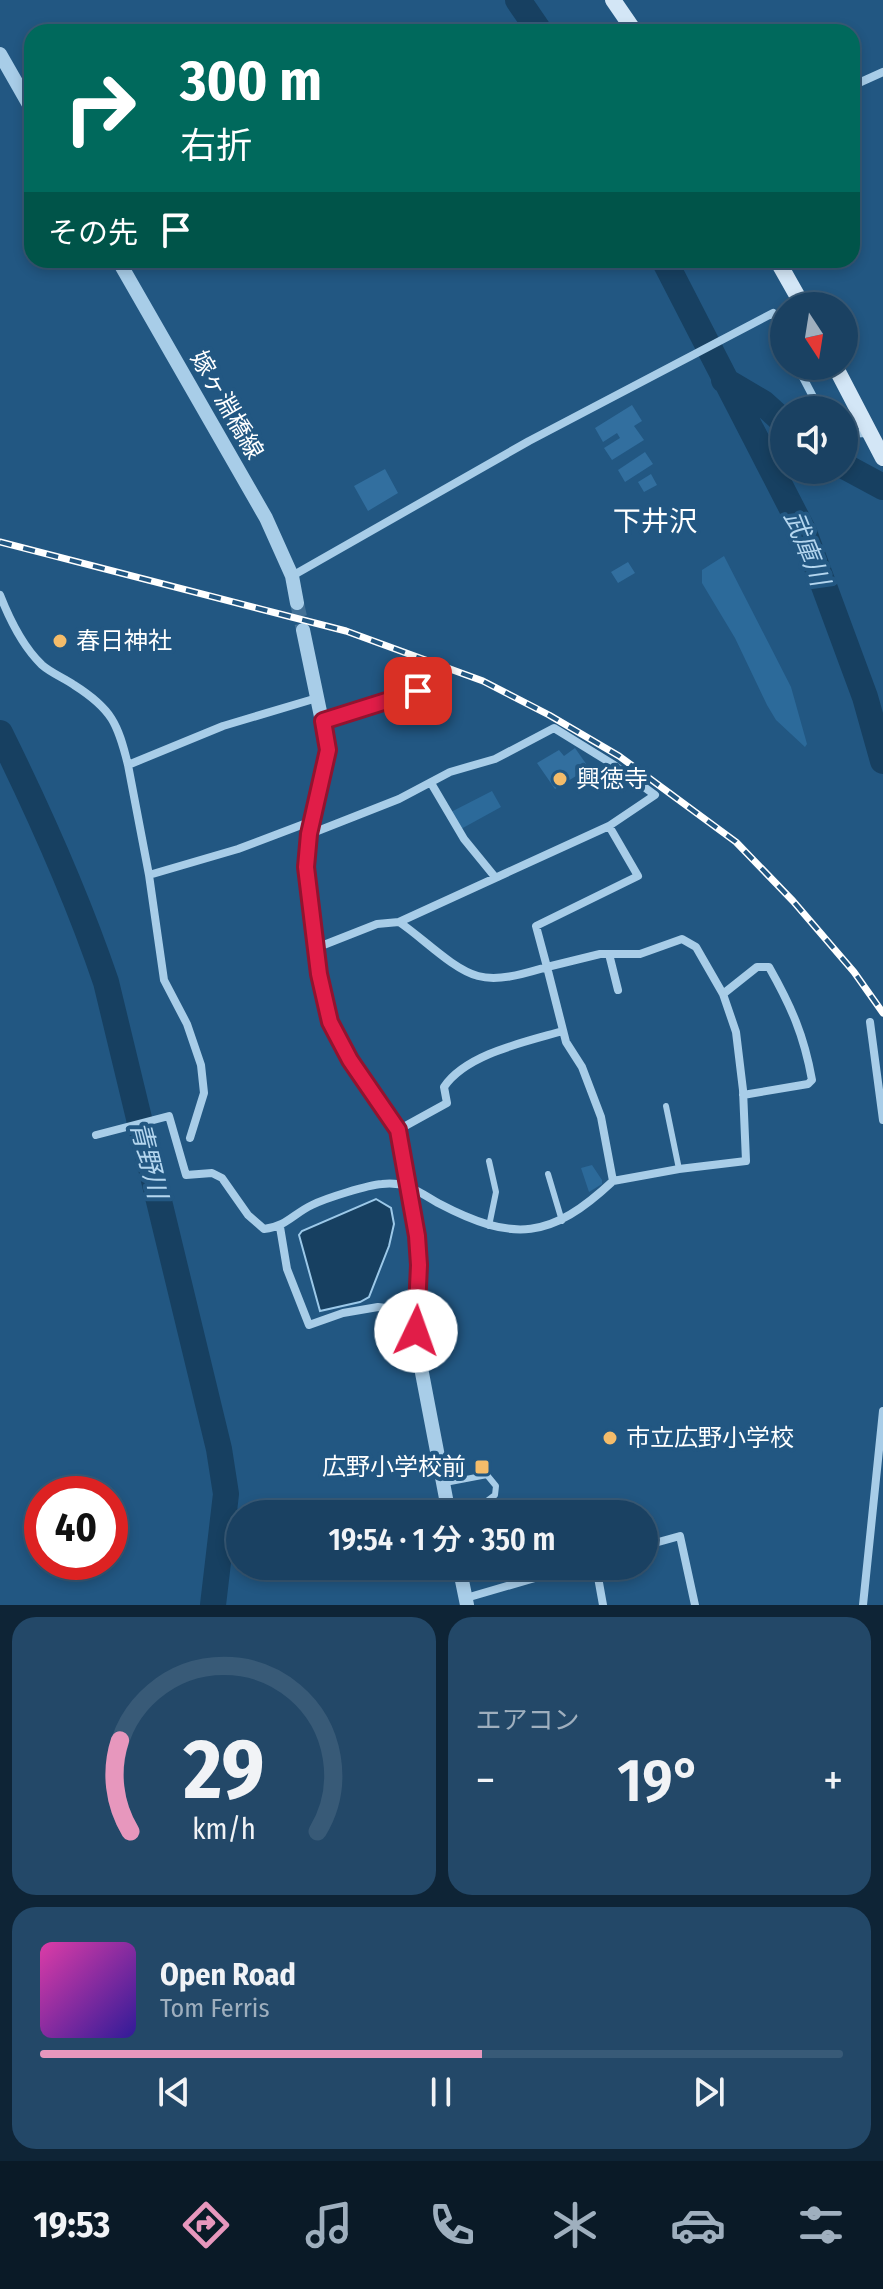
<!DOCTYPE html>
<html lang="ja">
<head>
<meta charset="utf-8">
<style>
	:root { --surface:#1a4162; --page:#234868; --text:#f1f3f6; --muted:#9fafbe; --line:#385a77; --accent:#e797bd }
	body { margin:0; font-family:"Fira Sans Condensed","Noto Sans JP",sans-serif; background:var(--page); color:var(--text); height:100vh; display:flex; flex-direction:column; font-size:30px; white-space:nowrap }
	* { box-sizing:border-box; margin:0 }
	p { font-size:26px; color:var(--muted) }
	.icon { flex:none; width:44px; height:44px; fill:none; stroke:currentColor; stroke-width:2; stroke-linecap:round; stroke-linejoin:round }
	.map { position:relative; height:1605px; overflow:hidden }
	.side { display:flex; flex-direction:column; gap:12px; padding:12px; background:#0e2436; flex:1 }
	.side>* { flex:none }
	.top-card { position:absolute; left:24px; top:24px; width:836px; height:244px; border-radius:24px; box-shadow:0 4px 12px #0003,0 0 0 2px var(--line); background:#00695c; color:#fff; overflow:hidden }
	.needle { width:52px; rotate:168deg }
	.fabs { position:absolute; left:770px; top:292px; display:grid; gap:16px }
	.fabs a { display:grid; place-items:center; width:88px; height:88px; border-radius:50%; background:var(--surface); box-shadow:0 4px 12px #0003,0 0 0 2px var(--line); font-size:40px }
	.speed { position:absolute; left:24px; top:1476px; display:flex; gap:16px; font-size:40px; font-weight:700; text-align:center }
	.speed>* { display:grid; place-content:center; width:104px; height:104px; border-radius:50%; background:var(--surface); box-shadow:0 4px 12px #0003,0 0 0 2px var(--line); line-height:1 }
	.speed .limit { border:12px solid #d22; background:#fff; color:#111 }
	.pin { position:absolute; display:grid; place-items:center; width:68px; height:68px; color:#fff; margin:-34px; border-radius:16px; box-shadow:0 4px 12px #0006 }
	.me { position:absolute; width:88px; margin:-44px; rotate:3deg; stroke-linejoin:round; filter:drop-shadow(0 0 6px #0008) }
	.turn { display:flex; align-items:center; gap:28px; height:168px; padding:0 24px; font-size:36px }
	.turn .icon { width:104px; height:104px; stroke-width:2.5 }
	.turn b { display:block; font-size:56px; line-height:68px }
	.then { display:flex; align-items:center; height:76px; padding:0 24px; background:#0003; gap:16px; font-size:30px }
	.big { font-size:60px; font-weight:600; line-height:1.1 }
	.side .tile { flex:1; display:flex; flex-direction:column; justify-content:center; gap:12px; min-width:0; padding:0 28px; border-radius:24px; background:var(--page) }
	.side .dial { align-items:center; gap:0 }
	.dial svg { height:208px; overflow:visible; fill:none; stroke:var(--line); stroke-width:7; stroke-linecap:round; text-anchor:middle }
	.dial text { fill:var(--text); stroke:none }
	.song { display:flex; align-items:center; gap:24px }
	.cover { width:96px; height:96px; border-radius:12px; background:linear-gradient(135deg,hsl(320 70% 55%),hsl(250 70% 35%)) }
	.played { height:8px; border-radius:4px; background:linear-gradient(90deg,var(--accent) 55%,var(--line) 55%) }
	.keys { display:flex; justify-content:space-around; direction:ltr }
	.heat { display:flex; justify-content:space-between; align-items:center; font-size:44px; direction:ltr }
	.side .tiles { flex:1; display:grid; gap:12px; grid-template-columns:1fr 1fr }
	.tile:last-child { grid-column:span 2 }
	.trip { position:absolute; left:226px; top:1500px; width:432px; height:80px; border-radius:40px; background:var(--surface); box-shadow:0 4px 12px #0003,0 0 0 2px var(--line); font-weight:600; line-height:80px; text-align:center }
	.tab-bar { display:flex; height:128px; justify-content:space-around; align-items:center; background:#0a1a27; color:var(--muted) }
	.tab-bar .icon { width:56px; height:56px }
	.tab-bar .selected { color:var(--accent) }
	.tab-bar b { font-size:36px; color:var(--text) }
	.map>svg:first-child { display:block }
	.green { fill:#2c6a9a }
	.water { fill:#174061; stroke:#9cc9e9; stroke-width:2 }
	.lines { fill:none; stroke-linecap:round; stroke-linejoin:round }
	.river { stroke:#174061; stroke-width:26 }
	.building { fill:#326f9f }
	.tertiary-tunnel { stroke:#437095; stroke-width:14; stroke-dasharray:14 7; stroke-linecap:butt }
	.service { stroke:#a8cde8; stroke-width:6 }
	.minor { stroke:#a8cde8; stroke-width:8 }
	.tertiary { stroke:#a8cde8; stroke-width:14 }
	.secondary { stroke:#d3e6f6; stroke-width:16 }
	.rail-casing { stroke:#fff; stroke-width:7 }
	.rail { stroke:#225782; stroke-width:4; stroke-dasharray:12; stroke-linecap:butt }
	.route-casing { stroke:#92132f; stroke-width:20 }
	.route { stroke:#e11d48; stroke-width:14 }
	.poi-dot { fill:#f4bc6a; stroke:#225782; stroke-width:3 }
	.labels { text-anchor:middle; stroke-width:8; stroke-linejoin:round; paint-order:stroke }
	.street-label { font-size:24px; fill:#fff; stroke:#225782 }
	.poi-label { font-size:24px; fill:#fff; stroke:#225782; text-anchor:start }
	.water-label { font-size:26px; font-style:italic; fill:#b4d6ef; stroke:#225782 }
	.quarter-label { font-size:28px; fill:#fff; stroke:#225782 }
</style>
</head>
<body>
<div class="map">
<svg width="883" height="1605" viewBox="0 0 883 1605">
	<rect width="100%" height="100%" fill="#225782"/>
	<!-- green -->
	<path class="green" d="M724,556l67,131 16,57 -2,3 -29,-27 -9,-15 -32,-67 -33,-55v-13z
		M492,791l9,16 -40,22 -10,-17z
		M592,1165l10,15v4l-13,8 -8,-24z"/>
	<!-- water -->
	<path class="water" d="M376,1199l15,9 3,16 -5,22 -20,51 -9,5 -40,9 -21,-76 3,-4z"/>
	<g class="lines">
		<!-- river -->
		<path class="river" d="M518,0l22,32
			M664,260l140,272 61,165 18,64
			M724,380l39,23 21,19
			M844,466l39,21
			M0,733c41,83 76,161 106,249l113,467 7,45 -13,111"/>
	</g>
	<!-- building -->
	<path class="building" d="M632,405l10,16 -8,5 10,14 -32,20 -8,-12 16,-10 -3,-5 -14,9 -8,-14z
		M645,452l8,12 -28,18 -7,-12z
		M385,469l13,24 -30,18 -14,-25z
		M651,474l6,11 -13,7 -6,-10z
		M628,562l7,11 -17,10 -7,-11z
		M575,748l14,20 -34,21 -18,-26 22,-13 5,6z"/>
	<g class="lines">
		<!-- tertiary-tunnel -->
		<path class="tertiary-tunnel" d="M297,603l6,27"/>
		<!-- service -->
		<path class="service" d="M323,721l95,-30
			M666,1106l13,63
			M548,1174l14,47
			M489,1226l7,-34 -7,-31
			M445,1483l42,-8 9,11 -1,9 -8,6 -39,8"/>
		<!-- minor -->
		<path class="minor" d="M852,86l31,-14
			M797,366l23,44
			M844,434l24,-1
			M292,576l237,-135 244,-128 11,21
			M0,595c9,23 23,52 42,70 9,8 22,13 32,20 38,24 44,39 54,80
			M431,783l33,56 31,38
			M312,821l-74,28 -89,26 -21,-110 95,-39 94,-28
			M310,834l89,-35 51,-27 45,-13 59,-31 60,37 41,30 -46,31 -210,96
			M149,875l15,105 23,44 14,41 3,28 -14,45
			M682,939l14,8 27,47 13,38 7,58 3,71 -67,8 -66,12 -12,-64 -19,-50 -16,-25 -19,-75 53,-13h40z
			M316,948l61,-24 22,-2c23,15 53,47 79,54 21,6 48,-3 69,-9l-11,-41 102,-50 -29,-50
			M609,954l9,36
			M723,994l34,-27h12c22,39 35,68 43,113l-4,4 -65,11
			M870,1022l13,98
			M398,1130l49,-27 -3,-16c22,-33 81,-45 119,-56
			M96,1135l73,-19 17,59 26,-2 10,5 26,37 16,14c23,-3 29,-15 48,-24 14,-7 56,-20 70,-21 24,-3 37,8 56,19 76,40 113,36 175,-22
			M280,1227l7,42 22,56 34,-12 35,-6 39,5
			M644,1546l36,-10 15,69
			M596,1566l7,39
			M466,1598l110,-32
			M863,1605l20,-194"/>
		<!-- tertiary -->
		<path class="tertiary" d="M0,54l32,56
			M118,260l148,258 26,58 5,27
			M303,630l25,120 -21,101 -1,16c6,51 7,106 24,154 16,45 60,77 71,123l18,121 -1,87 31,162
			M459,1566l8,39"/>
		<!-- secondary -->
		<path class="secondary" d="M613,0l22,32
			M777,260l26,46
			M835,366l48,92"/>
		<!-- rail casing -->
		<g class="rail-casing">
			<path id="rail" d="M0,542l346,89 137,50 66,34 70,41 117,86 57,59 61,71 29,41"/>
		</g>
		<!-- rail -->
		<use href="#rail" class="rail"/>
	</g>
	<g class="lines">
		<!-- route casing -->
		<g class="route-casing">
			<path id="route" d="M416,1331l3,-66 -2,-29 -19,-106 -48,-70 -20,-38 -11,-48 -13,-107 3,-33 19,-84 -5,-29 95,-30"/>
		</g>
		<!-- route -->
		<use href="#route" class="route"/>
	</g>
	<!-- markers -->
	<g class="poi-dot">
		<circle cx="60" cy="641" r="8"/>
		<circle cx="560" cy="779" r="8"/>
		<circle cx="610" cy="1438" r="8"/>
		<rect x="474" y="1459" width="16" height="16" rx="4"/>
	</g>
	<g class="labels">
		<!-- street labels -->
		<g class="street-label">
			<text transform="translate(227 405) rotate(60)" y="8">嫁ヶ淵橋線</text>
		</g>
		<!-- poi labels -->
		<g class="poi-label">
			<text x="76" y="649">春日神社</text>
			<text x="576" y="787">興徳寺</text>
			<text x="626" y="1446">市立広野小学校</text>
			<text x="466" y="1475" text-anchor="end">広野小学校前</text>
		</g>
		<!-- water labels -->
		<g class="water-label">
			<text transform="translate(807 548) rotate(68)" y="9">武庫川</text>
			<text transform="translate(149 1160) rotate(76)" y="9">青野川</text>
		</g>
		<!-- quarter labels -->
		<g class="quarter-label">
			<text x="655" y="531">下井沢</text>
		</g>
	</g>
</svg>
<div class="fabs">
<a><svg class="needle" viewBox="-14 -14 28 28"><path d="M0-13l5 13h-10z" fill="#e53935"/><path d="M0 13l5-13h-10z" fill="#9fafbe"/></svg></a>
<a><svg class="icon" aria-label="sound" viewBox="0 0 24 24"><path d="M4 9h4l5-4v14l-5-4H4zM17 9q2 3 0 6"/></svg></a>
</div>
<div class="speed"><div class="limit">40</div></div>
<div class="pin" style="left:418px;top:691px;background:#d93025"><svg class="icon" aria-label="arrive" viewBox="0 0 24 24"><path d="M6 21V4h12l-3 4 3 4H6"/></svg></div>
<svg class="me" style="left:416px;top:1331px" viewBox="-20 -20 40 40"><circle r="19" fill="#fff"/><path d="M0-13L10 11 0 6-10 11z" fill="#e11d48"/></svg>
<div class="trip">19:54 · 1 分 · 350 m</div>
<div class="top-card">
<div class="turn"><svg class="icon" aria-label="right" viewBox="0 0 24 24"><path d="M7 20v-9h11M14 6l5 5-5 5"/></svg><div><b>300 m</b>右折</div></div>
<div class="then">その先<svg class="icon" aria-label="arrive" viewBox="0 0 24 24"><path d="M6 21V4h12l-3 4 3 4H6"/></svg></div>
</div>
</div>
<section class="side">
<div class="tiles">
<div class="tile dial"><svg viewBox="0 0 100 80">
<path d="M14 69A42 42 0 1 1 86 69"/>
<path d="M14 69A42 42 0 0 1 10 34" stroke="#e797bd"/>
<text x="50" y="56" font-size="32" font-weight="700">29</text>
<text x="50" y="72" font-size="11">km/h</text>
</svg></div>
<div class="tile"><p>エアコン</p>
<div class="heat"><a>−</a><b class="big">19°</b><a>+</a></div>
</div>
<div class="tile">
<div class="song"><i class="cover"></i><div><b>Open Road</b><p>Tom Ferris</p></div></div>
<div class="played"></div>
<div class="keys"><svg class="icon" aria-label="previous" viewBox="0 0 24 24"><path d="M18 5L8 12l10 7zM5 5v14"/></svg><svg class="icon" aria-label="pause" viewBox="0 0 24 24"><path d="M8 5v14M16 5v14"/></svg><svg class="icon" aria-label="next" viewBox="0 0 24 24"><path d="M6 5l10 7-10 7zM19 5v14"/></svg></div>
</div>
</div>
</section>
<nav class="tab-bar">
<b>19:53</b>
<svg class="icon selected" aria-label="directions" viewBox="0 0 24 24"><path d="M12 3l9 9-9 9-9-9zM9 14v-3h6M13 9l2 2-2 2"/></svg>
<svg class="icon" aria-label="music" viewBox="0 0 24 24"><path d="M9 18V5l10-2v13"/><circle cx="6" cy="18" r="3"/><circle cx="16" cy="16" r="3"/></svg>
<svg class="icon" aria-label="phone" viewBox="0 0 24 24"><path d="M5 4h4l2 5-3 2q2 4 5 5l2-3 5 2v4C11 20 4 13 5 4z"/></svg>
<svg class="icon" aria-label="climate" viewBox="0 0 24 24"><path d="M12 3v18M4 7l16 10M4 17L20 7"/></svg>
<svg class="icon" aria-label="car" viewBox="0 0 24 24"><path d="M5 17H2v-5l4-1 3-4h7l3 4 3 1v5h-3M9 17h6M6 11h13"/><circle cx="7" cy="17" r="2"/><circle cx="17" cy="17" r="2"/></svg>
<svg class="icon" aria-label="filters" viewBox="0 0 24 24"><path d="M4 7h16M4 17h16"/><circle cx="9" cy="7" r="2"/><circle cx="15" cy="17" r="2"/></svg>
</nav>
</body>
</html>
